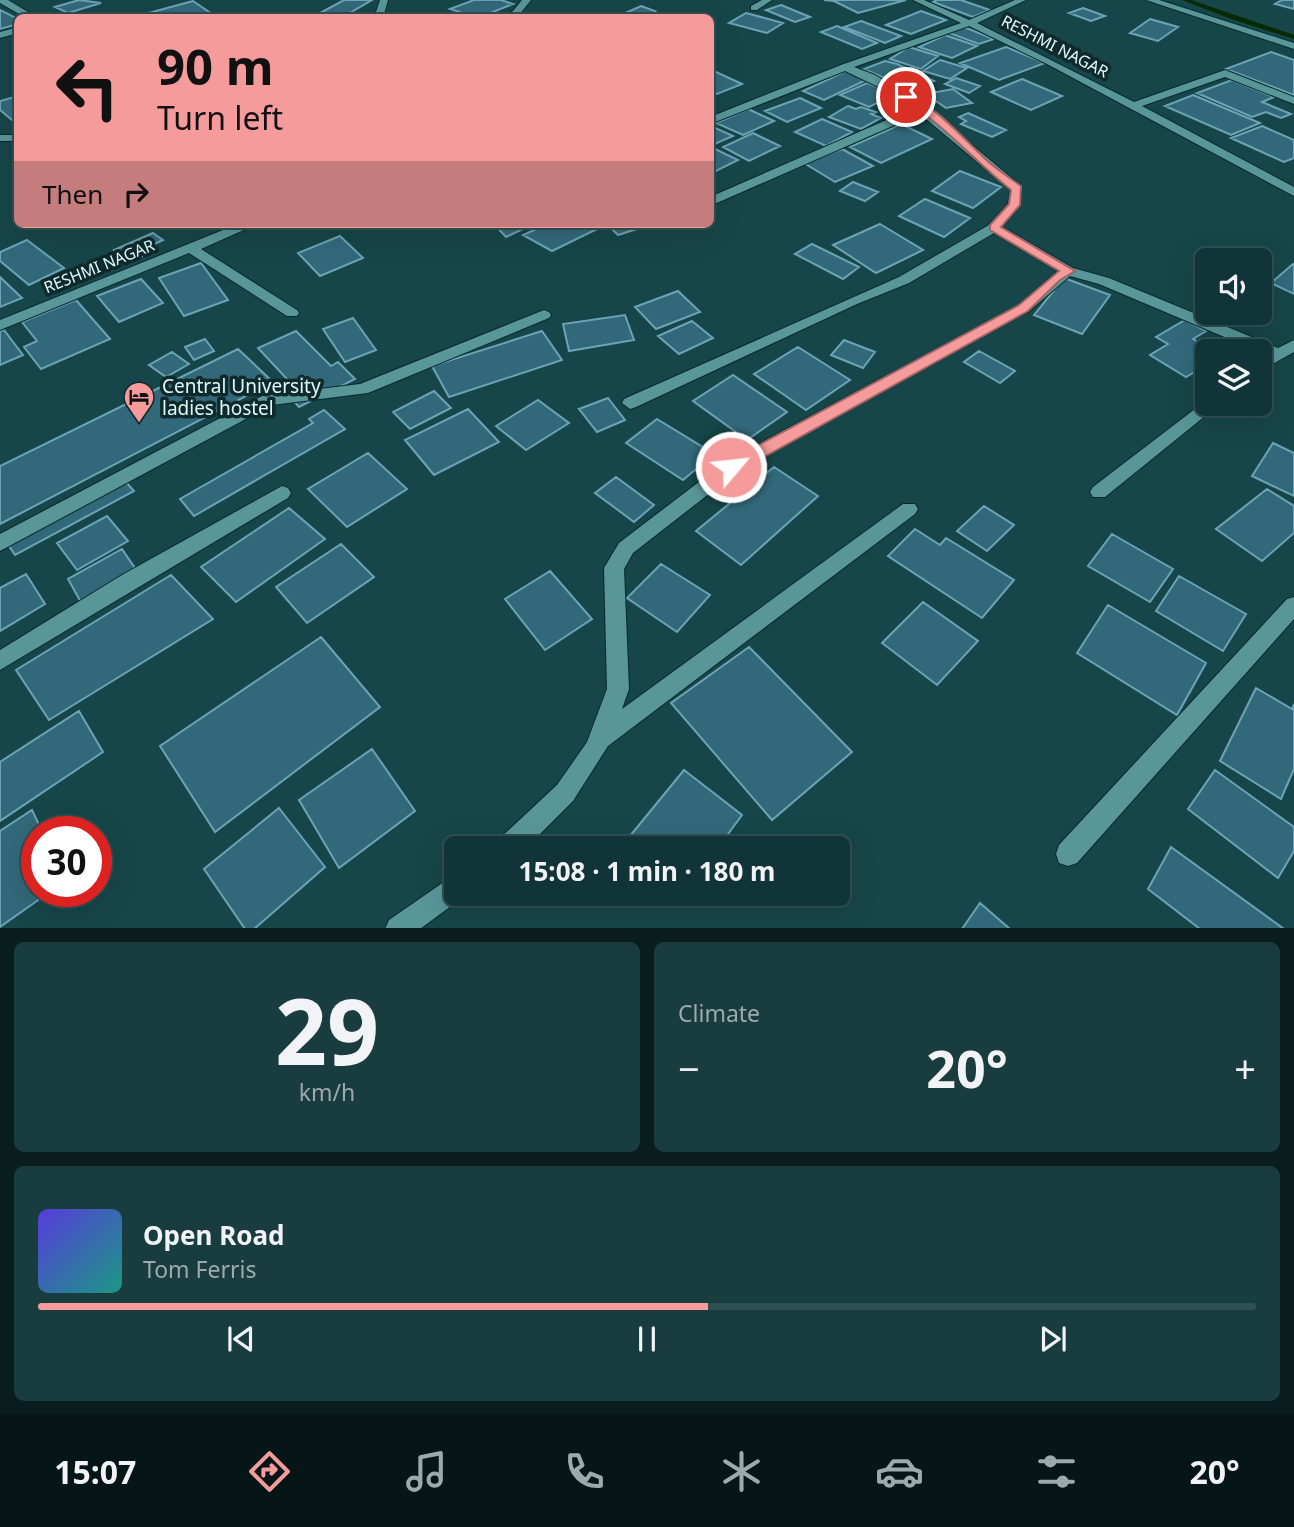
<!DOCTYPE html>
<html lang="en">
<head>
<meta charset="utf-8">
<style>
	:root { --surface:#103437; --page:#193c3f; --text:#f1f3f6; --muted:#9caaad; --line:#304f52; --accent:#f59b9b }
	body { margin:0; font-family:"Noto Sans",sans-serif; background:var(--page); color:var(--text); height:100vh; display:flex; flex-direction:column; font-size:26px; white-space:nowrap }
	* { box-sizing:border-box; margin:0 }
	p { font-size:23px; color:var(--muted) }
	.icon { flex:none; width:38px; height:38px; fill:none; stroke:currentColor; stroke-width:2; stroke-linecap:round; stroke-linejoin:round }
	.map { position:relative; height:928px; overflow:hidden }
	.details { display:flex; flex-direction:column; gap:14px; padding:14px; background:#091d1e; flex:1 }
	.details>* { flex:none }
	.top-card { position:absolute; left:14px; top:14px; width:700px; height:214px; border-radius:10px; box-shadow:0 7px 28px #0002,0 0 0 2px var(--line); background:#f59b9b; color:#111; overflow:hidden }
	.tools { position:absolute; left:1195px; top:248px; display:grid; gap:14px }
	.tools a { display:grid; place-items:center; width:77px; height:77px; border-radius:10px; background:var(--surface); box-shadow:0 7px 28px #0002,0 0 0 2px var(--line); font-size:35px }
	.speed { position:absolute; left:21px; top:816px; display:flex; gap:14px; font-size:35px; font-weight:700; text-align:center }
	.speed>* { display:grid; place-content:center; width:91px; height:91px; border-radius:50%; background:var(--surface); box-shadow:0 7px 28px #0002,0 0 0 2px var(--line); line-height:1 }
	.speed .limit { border:10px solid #d22; background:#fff; color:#111 }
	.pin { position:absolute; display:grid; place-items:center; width:60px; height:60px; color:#fff; margin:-30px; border:4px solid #fff; border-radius:50%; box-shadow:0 2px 7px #0007 }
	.me { position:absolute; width:77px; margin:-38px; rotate:62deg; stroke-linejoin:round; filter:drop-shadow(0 0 5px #0008) }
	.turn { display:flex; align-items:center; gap:24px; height:147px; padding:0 28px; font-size:32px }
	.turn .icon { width:91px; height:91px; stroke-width:2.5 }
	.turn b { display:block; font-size:49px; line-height:60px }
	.then { display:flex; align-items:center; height:66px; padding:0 28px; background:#0003; gap:14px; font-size:26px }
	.big { font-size:52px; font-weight:700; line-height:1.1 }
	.details .widget { flex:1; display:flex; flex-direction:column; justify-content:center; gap:10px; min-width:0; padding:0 24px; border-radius:10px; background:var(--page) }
	.details .dial { align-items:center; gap:0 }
	.dial b { font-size:91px; line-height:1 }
	.song { display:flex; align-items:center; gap:21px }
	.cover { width:84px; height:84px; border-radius:10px; background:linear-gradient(135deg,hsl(250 70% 55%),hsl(170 70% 35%)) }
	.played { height:7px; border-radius:4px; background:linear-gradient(90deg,var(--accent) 55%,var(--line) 55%) }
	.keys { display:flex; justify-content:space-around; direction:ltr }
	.heat { display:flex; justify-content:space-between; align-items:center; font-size:38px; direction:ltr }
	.details .tiles { flex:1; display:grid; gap:14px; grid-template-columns:1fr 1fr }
	.widget:last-child { grid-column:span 2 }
	.trip { position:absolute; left:444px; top:836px; width:406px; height:70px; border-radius:10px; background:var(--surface); box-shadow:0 7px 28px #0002,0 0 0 2px var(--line); font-weight:700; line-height:70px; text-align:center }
	.menu { display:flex; height:112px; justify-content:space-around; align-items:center; background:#061516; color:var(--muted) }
	.menu .icon { width:49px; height:49px }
	.menu .selected { color:var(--accent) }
	.menu b { font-size:32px; color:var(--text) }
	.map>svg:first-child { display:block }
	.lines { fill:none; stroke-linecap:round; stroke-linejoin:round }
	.stream { fill:#072b00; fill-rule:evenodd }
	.building { fill:#32697a; stroke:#6ca3b5; stroke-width:2 }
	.minor-casing { stroke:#092a2c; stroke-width:2 }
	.minor { fill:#599699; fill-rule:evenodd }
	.route { fill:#f59b9b; stroke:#9f6565; stroke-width:2 }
	.labels { text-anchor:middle; stroke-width:7; stroke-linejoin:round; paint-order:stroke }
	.far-street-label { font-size:16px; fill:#dbfafb; stroke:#102a2b }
	.poi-label { font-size:19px; fill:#dbfafb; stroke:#102a2b; text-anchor:start }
</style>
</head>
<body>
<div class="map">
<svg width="1294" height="929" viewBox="0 0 1294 929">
	<rect width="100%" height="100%" fill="#164649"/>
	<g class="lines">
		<!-- stream -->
		<path class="stream" d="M1182,0h9l103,35v4l-63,-20z"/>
	</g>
	<!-- building -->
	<path class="building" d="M79,0l22,3 -33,10 -13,-6z
		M344,0h28l-29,17 -23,-4z
		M474,0h27l12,4 -35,14 -28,-9z
		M824,0h82l-48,13 -24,-12z
		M937,0h24l29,10 -17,7 -40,-15z
		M1282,0h12v9l-19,-5z
		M193,1l25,17h-88z
		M781,5l29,12 -15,5 -29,-12z
		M641,6l14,5 -15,7 -17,-4z
		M1083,8l22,8 -14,5 -22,-8z
		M0,10l18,9v5l-18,5z
		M921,11l25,9 -35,14 -25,-9z
		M746,13l37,10 -16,10 -38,-10z
		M1150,19l28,8 -20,14 -28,-8z
		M861,21l40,15 -16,7 -41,-16z
		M837,26l40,17 -15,6 -41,-17z
		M964,27l30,12 -15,5 -30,-11z
		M945,35l32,11 -25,12 -33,-11z
		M909,47l29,9 -17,13 -31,-10z
		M1006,47l39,16 -46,17 -39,-17z
		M1271,52l23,8v35l-68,-26z
		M940,60l27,8 -17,11 -27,-8z
		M885,61l12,3 37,17 -23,9 -47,-21z
		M846,71l20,9 -42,20 -21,-9z
		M716,72l26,12 -25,10 -7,-3v-17z
		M956,78l24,8 -11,7 -24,-9z
		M1022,79l40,17 -31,14 -40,-18z
		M1232,80l42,17 -12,5 29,12 -10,4 -15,-6 -14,5 -55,-24z
		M867,83l29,11 -27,13 -29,-12z
		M953,89l19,14 -26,5 -20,-14z
		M1193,95l67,28 -29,12 -66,-29z
		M18,96v29l-18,-15v-9z
		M800,98l21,10 -34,14 -22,-11z
		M848,106l8,3 5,-2 15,5 -5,2 10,4 -20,11 -32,-12z
		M748,109l26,12 -31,14 -27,-12z
		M968,113l38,17 -14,7 -31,-13 5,-3 -7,-4z
		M822,119l30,13 -26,14 -31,-14z
		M901,124l31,15 -51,24 -31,-16z
		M710,126h1l22,10 -23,10z
		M1262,126l32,14v18l-10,4 -53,-24z
		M753,133l27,13 -31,15 -26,-14z
		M713,148l25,12 -28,14v-24z
		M842,149l31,17 -38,16 -31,-19z
		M960,171l41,16 -28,21 -41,-17z
		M853,182l25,10 -13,9 -25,-10z
		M925,199l45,19 -26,19 -45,-21z
		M494,224h39l-27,13z
		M547,224h46l6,4 -47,23 -29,-16z
		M607,224h33l3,3 -25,8z
		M880,224l43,26 -47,23 -43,-28z
		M153,233l10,7 -17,8 5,4 -22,10 -15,-12z
		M340,236l23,22 -43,18 -22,-23z
		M27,240l37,28 -35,17 -29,-24v-9z
		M812,244l47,23 -16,12 -48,-25z
		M201,263l27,37 -44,16 -25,-38z
		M1293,264h1v30l-23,-11z
		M0,277l22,21 -22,9z
		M1064,278l46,17 -28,39 -48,-19z
		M141,279l22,24 -44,19 -22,-26z
		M678,291l22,21 -44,17 -21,-22z
		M76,300l34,39 -69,30 -17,-22 13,-6 -15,-19z
		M625,315l9,25 -65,11 -6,-27z
		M353,318l23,32 -31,12 -22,-33z
		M1185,320l21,11 -13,8 23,13h-8v12l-22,13 -36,-22 18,-11 -12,-7z
		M692,321l21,17 -34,16 -21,-18z
		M4,330l19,25 -23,10v-34z
		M296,331l35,35 7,-4 17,17 -56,28 -20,-23 8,-5 -29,-31z
		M542,331l20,29 -113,37 -17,-31z
		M205,339l9,12 -20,9 -9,-13z
		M844,340l31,12 -12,16 -32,-13z
		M798,347l52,33 -44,30 -52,-36z
		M238,349l35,33 -273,142v-58z
		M979,351l36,20 -15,12 -36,-21z
		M172,352l17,12 -23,13 -17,-12z
		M733,375l54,37 -40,28 -54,-39z
		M434,391l17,17 -41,21 -17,-17z
		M608,398l17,22 -28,12 -18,-23z
		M538,400l31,23 -43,27 -30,-24z
		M468,409l31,33 -65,33 -29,-35z
		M324,410l21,19 -151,87 -14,-17 133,-76 -4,-4z
		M657,419l57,35 -31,26 -57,-37z
		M1273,443l21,10v43l-42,-20z
		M368,453l39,36 -60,38 -39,-38z
		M774,467l44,29 -77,69 -45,-34z
		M616,477l38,28 -20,17 -39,-29z
		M125,481l9,10 -119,64 -8,-12z
		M1267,489l27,17v27l-32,28 -46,-32z
		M984,506l30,19 -27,26 -30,-20z
		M289,508l36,31 -89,63 -35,-35z
		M107,516l21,25 -51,29 -20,-27z
		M915,529l25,16 6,-7 68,42 -32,38 -94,-62z
		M1112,534l61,35 -23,33 -62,-36z
		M341,544l33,33 -67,46 -31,-36z
		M122,549l17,25 -56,32 -15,-27z
		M661,564l49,31 -33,37 -50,-34z
		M550,571l42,48 -47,31 -40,-51z
		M26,574l19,30 -45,27v-43z
		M171,575l42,44 -164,101 -33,-50z
		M1179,576l67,38 -23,37 -67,-40z
		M923,602l55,39 -41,44 -55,-42z
		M1108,605l98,58 -29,52 -100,-62z
		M321,637l59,70 -165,125 -55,-86z
		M749,647l103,105 -80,68 -101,-117z
		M1256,688l36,21 2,-5v65l-13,30 -61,-38z
		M79,711l24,41 -103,69v-59z
		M372,749l43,62 -76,57 -40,-68z
		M684,770l58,45 -25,34h-72l-15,-13z
		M1215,770l79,57v24l-16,27 -90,-69z
		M279,808l46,59 -71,62h-9l-41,-60z
		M32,810l10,21h-5v60h14l-51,36v-96z
		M1171,847l113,82h-84l-52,-40z
		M980,903l30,26h-48z"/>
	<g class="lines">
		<!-- minor casing -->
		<g class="minor-casing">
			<path id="minor" d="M0,0h8l30,18h-12l-26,-15z
				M380,0h8l-5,18h-9z
				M522,0h9l-12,15 -19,3 13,-7z
				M762,0h10l-15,10h-6v-4z
				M913,0h11l45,20 46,-20h11l-49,23 157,79 91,-32 69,27v7l-69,-27 -83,29 152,81v9l-247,-132 -78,-38 -115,41 21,8 53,31 1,3 92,77 -1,19 -18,22 71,41 36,10 169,70 16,-8v12l-34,19v-12l7,-4 -168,-71 -29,-8 -41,35 -292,161 -104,81 -9,16 5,120 -7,20 281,-205h12l3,5 -3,5 -307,232 -35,55 -48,48h-30l3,-9 59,-55 30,-43 20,-53 -3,-121 15,-25 106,-81 294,-157 39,-34 -64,-38 -85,50 -52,21 -221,103 -6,2 -8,-6 2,-4 275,-122 90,-52 19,-21 3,-14 -91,-76 -210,92v-9l204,-89 -23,-15 -46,-22 -135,53v-7l131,-52 120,-42z
				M1146,0h13l135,43v6z
				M18,27v6l-18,5v-6z
				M0,135h18v6h-18z
				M238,224h19l-56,25 96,61 2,3 -2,3h-10l-98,-63 -189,77v-10z
				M544,310l5,2 2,3 -2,3 -181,75 -96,12 -272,146v-17l262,-138 98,-12z
				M1208,399v5h9l-2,4 -110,89h-12l-3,-5 3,-5z
				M282,486l6,2 3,5 -3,5 -288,172v-20l122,-75z
				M1294,597v22l-217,244 -9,3 -9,-3 -3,-9 3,-9 228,-246z
				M457,873v21l9,1 -46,34h-35l4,-9z"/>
		</g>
		<!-- minor -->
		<use href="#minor" class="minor"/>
	</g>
	<!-- route -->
	<path class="route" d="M902,95c23,-2 70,53 89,69 10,8 20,15 30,22l-1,19 -19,22 74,44 -15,9 -32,31 -291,161h-12l-2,-5 2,-4 294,-158 40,-34 -69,-41v-5l19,-21 2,-14c-37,-29 -68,-67 -109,-91z"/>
	<!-- icons -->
	<defs>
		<g id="hotel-pin" transform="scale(1.575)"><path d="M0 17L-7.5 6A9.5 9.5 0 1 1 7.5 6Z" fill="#f59b9b" stroke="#102a2b"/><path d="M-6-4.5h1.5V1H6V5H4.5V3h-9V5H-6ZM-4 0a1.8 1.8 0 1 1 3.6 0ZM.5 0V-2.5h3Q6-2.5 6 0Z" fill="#111"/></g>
	</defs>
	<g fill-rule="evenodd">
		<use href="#hotel-pin" x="139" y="397"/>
	</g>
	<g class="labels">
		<!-- far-street labels -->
		<g class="far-street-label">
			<text transform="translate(1055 46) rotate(27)" y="6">RESHMI NAGAR</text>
			<text transform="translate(99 266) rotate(-22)" y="6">RESHMI NAGAR</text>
		</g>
		<!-- poi labels -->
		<g class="poi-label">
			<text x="162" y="393">Central University<tspan x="162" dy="22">ladies hostel</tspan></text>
		</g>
	</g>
</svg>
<div class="tools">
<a><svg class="icon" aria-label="sound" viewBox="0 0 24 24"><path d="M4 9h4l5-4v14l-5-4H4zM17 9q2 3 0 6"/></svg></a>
<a><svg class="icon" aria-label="layers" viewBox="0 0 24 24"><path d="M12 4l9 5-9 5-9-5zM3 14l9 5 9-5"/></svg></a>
</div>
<div class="speed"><div class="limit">30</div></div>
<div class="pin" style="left:906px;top:97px;background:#d93025"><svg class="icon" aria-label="arrive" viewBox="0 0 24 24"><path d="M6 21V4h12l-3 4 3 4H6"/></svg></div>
<svg class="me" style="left:731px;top:467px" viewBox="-20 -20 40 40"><circle r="17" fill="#f59b9b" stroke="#fff" stroke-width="3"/><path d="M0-11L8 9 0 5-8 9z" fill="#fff"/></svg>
<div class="trip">15:08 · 1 min · 180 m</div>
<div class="top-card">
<div class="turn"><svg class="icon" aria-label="left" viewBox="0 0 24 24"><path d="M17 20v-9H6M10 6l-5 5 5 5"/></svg><div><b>90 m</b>Turn left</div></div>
<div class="then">Then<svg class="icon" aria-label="right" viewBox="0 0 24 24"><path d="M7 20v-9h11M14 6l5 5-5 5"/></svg></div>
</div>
</div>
<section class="details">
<div class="tiles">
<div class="widget dial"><b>29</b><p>km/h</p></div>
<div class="widget"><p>Climate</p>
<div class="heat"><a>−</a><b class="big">20°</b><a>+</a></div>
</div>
<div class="widget">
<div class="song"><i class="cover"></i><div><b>Open Road</b><p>Tom Ferris</p></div></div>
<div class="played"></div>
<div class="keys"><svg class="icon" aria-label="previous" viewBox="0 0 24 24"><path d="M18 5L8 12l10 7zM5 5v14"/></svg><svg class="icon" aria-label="pause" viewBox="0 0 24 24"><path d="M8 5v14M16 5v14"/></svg><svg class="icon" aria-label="next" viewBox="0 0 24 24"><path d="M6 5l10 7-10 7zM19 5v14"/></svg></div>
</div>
</div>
</section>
<nav class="menu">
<b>15:07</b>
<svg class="icon selected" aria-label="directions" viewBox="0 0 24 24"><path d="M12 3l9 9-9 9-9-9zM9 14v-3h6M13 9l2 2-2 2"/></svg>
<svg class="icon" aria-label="music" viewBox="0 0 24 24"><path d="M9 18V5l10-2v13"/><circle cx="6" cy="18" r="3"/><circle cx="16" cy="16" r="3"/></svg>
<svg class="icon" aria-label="phone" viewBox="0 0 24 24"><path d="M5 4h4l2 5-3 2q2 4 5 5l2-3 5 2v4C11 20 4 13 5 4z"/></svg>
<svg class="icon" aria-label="climate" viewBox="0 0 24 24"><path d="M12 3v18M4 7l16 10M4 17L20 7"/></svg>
<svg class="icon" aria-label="car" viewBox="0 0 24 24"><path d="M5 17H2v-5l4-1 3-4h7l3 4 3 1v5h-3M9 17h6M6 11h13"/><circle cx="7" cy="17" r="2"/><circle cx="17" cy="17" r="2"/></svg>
<svg class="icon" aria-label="filters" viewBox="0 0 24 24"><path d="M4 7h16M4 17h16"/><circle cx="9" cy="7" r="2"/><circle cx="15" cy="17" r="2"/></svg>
<b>20°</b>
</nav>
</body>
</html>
